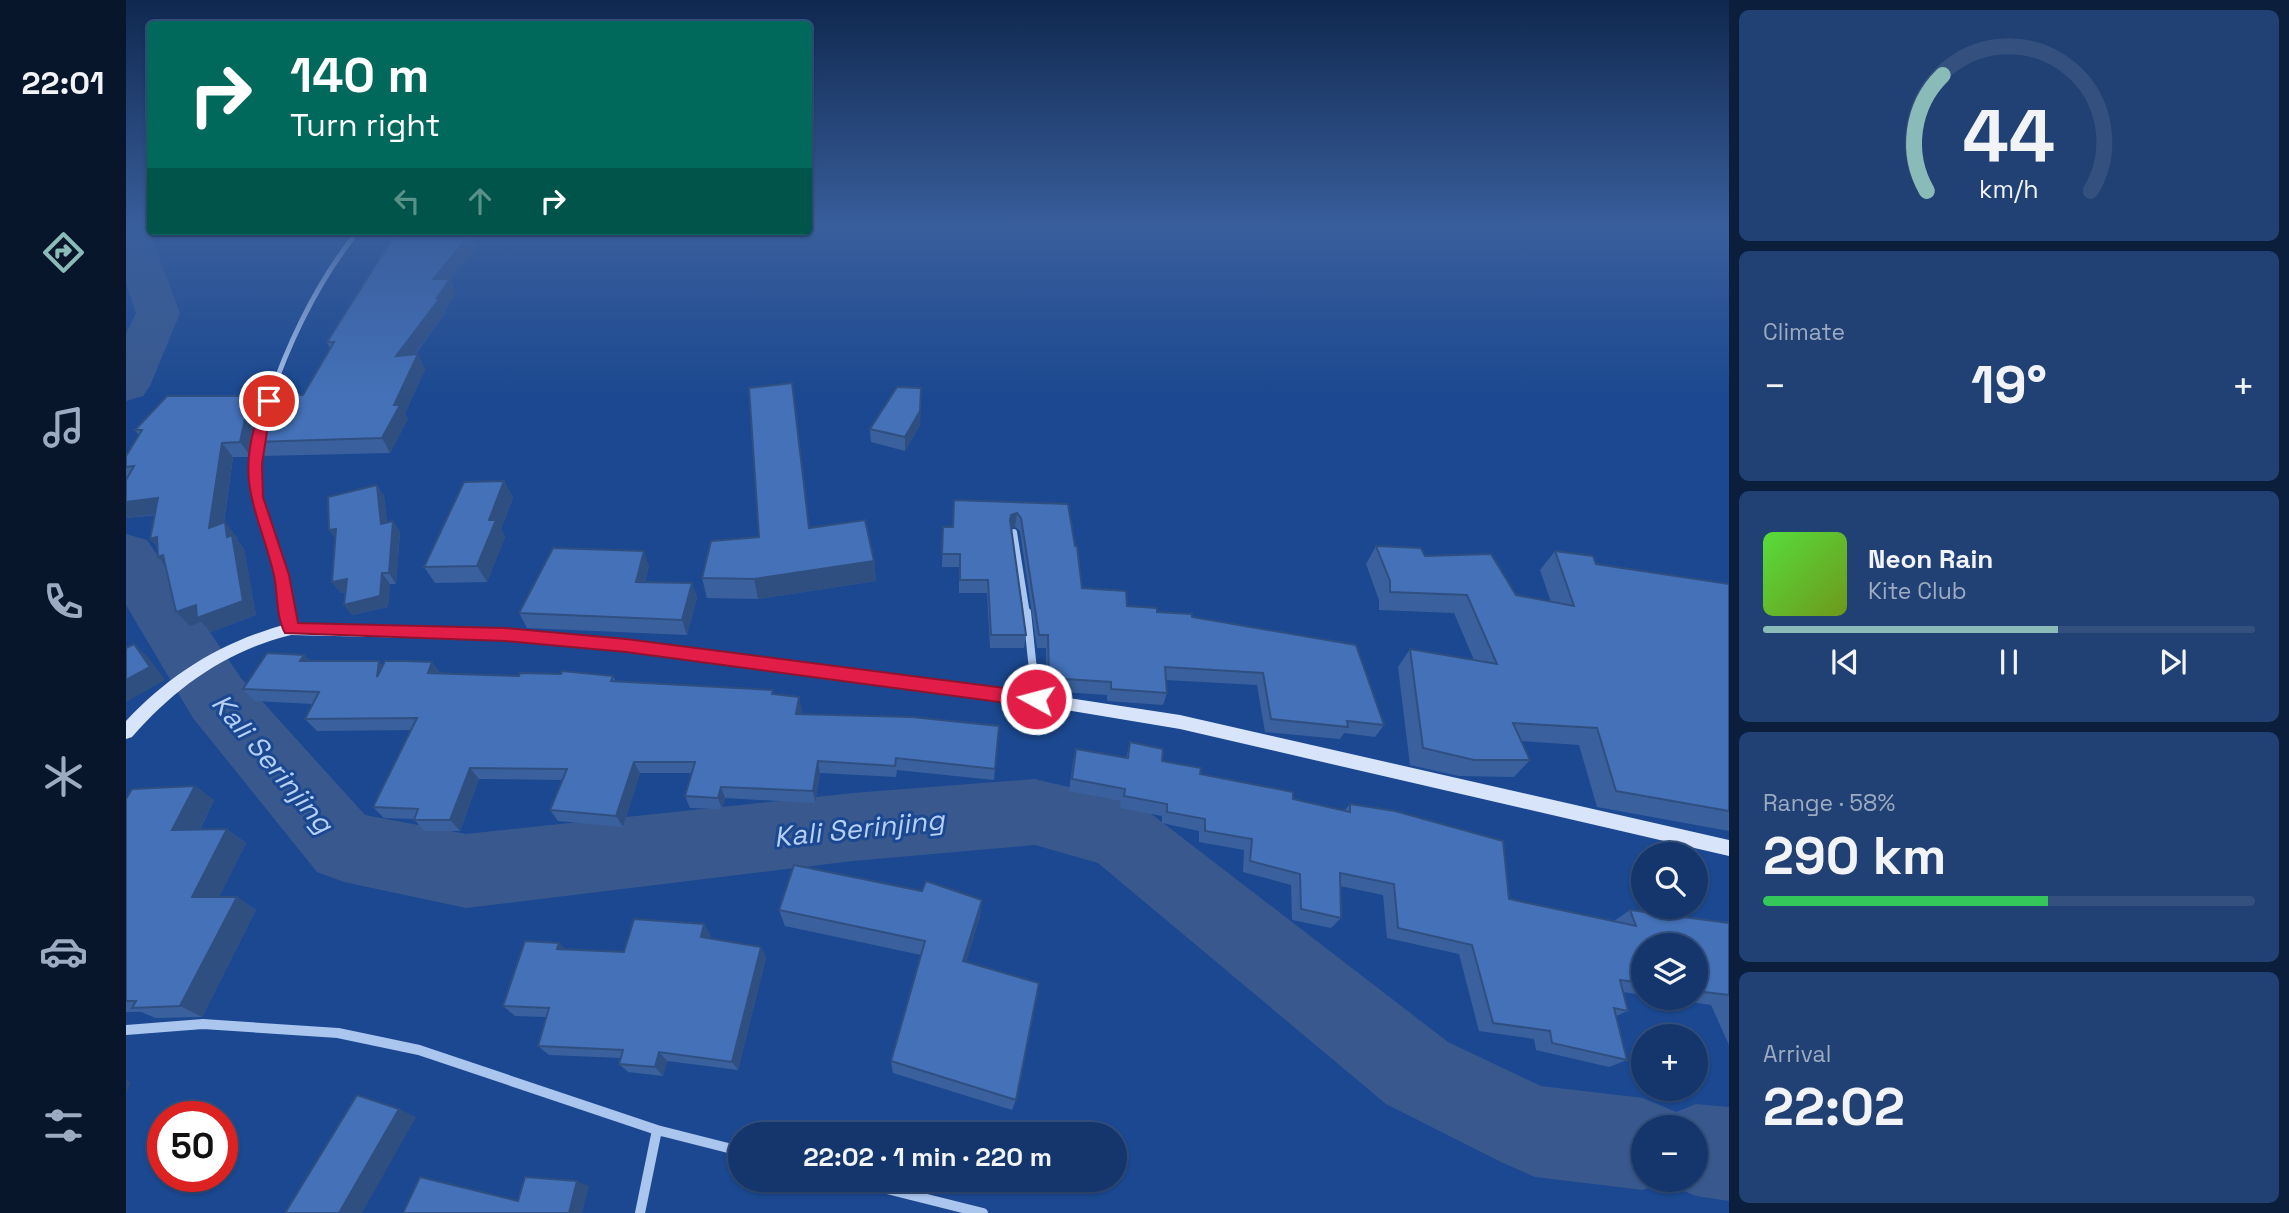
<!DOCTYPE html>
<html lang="en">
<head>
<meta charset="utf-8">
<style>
	:root { --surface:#14366c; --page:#214174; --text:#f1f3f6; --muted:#9dabc2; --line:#33507f; --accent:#8bbbb9 }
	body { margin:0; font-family:"Space Grotesk",sans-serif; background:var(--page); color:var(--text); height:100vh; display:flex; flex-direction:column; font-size:26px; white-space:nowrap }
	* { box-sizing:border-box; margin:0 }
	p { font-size:23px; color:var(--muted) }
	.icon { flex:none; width:38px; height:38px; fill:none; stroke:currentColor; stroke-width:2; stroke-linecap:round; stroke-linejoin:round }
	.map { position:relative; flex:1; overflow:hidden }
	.side { display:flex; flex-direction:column; gap:10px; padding:10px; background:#0b1e3b; width:560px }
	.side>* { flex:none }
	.top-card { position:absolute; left:21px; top:21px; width:665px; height:214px; border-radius:7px; box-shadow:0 2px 5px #0004,0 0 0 2px var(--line); background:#00695c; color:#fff; overflow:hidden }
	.controls { position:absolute; left:1505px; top:842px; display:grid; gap:14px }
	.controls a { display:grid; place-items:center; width:77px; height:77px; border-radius:50%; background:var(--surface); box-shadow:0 2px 5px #0004,0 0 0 2px var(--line); font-size:35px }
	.speed { position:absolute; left:21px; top:1101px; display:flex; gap:14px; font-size:35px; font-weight:700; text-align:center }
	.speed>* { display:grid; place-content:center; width:91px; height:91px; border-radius:50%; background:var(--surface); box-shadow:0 2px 5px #0004,0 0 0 2px var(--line); line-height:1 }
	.speed .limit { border:10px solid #d22; background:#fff; color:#111 }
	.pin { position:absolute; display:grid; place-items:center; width:60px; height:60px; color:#fff; margin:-30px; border:4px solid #fff; border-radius:50%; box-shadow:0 2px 7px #0007 }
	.me { position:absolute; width:77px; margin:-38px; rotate:277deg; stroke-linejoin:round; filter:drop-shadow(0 0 5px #0008) }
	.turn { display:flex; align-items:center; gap:24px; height:147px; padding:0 28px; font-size:32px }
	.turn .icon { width:91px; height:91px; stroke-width:2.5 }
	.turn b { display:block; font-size:49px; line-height:60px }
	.lanes { display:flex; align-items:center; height:66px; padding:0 28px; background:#0003; justify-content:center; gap:35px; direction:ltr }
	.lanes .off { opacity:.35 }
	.big { font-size:52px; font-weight:800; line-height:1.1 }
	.side .card { flex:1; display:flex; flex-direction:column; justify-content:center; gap:10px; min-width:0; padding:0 24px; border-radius:10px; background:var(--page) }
	.side .dial { align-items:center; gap:0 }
	.dial svg { height:182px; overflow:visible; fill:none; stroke:var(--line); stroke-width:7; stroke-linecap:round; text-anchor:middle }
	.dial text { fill:var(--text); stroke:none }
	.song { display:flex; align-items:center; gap:21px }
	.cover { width:84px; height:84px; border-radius:10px; background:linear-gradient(135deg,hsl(110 70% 55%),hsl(80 70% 35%)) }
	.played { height:7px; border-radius:4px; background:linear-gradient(90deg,var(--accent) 60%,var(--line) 60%) }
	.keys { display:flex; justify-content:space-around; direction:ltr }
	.heat { display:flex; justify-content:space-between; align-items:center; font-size:38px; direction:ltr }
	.charge { height:10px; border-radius:5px; background:linear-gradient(90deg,#34c759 58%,var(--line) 0) }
	.trip { position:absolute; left:602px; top:1122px; width:399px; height:70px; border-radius:35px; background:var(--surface); box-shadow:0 2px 5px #0004,0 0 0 2px var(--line); font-weight:800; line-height:70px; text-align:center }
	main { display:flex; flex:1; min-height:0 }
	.dock { display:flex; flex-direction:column; width:126px; justify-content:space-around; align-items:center; background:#08162b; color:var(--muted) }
	.dock .icon { width:49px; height:49px }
	.dock .on { color:var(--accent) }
	.dock b { font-size:32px; color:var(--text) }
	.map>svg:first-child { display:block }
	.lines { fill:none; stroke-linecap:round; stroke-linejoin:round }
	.river { fill:#39598e; fill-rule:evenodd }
	.minor-far3 { stroke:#aac5ee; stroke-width:5 }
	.minor-far2 { stroke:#aac5ee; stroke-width:6 }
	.minor-far1 { stroke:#aac5ee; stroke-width:8 }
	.minor { stroke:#aac5ee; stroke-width:10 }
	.secondary { fill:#d7e4fa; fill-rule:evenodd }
	.wall { fill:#3a619e }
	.shaded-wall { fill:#304f81 }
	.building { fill:#4471b8; stroke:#304f81; stroke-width:2 }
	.route { fill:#e11d48; stroke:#92132f; stroke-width:2 }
	.labels { text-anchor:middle; stroke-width:6; stroke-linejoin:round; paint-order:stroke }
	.near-water-label { font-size:28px; font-style:italic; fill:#b6d0f5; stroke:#1b4890 }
</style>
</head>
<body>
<main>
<nav class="dock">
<b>22:01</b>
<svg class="icon on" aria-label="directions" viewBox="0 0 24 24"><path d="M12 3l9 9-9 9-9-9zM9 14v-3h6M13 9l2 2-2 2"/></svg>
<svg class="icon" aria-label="music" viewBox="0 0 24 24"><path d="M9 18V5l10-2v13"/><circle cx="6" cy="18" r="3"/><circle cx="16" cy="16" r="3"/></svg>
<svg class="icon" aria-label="phone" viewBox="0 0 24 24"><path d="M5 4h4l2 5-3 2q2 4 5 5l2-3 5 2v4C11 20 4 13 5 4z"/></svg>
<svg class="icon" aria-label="climate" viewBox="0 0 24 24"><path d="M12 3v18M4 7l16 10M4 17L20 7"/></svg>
<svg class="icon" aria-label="car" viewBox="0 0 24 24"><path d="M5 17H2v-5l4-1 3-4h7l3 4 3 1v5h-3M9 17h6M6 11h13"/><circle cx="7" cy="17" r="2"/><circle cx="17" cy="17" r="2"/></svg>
<svg class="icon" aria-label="filters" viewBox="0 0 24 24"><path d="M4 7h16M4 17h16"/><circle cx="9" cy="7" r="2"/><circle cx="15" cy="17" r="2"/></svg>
</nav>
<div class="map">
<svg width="1603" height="1213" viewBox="0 0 1603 1213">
	<rect width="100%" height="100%" fill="#1b4890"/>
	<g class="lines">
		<!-- river -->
		<path class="river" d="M0,229h22l32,84 -30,73 -7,10 -17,5v-67l10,-21 -10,-30z
			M0,534l21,6 94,138 124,137 101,19 387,-41 182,-14 84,20 26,10 303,233 93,44 102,12 33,14 20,-8 33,3v94l-33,-5 -33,-14 -20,8 -108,-13 -32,-14 -117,-59 -288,-241 -63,-18 -182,16 -387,47 -122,-26 -27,-10 -124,-154 -67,-113zM1517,1127h53v53h-53z"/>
		<!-- minor-far3 -->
		<path class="minor-far3" d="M143,400c21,-61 48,-118 89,-169"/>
		<!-- minor-far2 -->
		<path class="minor-far2" d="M142,404l2,-5
			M132,442l-3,22 1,33 25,78 7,39
			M888,532l13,82"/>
		<!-- minor-far1 -->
		<path class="minor-far1" d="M162,612l3,17
			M901,612l9,87"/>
		<!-- minor -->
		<path class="minor" d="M0,1030l77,-6 135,9 81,17 238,80 83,21
			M725,1180l132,33
			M514,1213l17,-83"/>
		<!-- secondary -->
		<path class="secondary" d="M165,623l214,5 121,12 410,53 144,22 549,125v16l-549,-127 -144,-24 -410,-53 -121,-12 -214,-5c-65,16 -115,52 -159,102l-6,2v-18c46,-49 99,-81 165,-98z"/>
	</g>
	<!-- wall -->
	<path class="wall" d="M271,231h79l-4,5 5,12 -27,31 6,13 -11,18 1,2 -31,43 10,14 -20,45 3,5 -18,34 -128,3 -9,-12 -2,13h-18l-9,66 13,14 1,4 6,8 12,66 -45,17 -10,-10 -11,4 -14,-14 -11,-47 -7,-8 -1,-11 -7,-7 5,-24 -28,3v-40l-1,-2v-20l13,-21 -4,-5 124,-22 44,-13 27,-47 -3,-6z
		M795,388l-1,37 -15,26 -34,-9 -1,-13z
		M669,404l14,124 65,33 2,20 -118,18 -51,-1 -5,-20 57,-41z
		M378,481l9,17 -12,31 4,8 -18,45 -52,1 -11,-16z
		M251,485l7,11 3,27 6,-2 7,11 -4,52h-6l-2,23 -36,8 -8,-10 1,-13 -4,1 -9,-11 3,-44 -6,-8z
		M828,500l114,4 14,84 45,18 65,11 192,108 -9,12 -31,-4 -4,6 -75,-7 -8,-47 -91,-5 1,13 -4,12 -56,-4v-6l-60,-4 -1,-43h-9l-17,-117 -5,-4 -4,1 15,107 -2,13h-34l-3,-55h-28v-26h-17l1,-40h10z
		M1250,546l49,10 91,39 35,7 -11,-32 15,-19 41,13 133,20v247l-132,-24 -18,-62 -58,-4 9,19 -16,17 -55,-1 -49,-11 -12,-98 12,-18 64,11 -20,-47 -75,-3v-10l-13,-36z
		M523,566l-4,16 47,1 5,15 -10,37 -160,-7 -8,-15z
		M178,655l6,6 73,5 49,-4 8,11 79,3h94l3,6 158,13 28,14 -1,5 198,12 -5,54 -97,-10 -1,7 -76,-4 -5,30 -90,-5 -3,11 -32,-1 -5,-12 6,-23h-51l-17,54 -65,-6 -8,-11 12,-30 -83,-1 -19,52h-36l-10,-12 -30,-1 -11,-11 38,-77 -94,1 -12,-12 8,-15 -58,-3 -12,-12z
		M1004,742l32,19 38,13 93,25 51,12 6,-7 159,95 105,22 16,-11 99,13v122l-18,-40 -49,-7h34v-53h-53v50l-20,-3 5,19 -12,5 11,44 -18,7 -73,-17 -2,-11 -55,-8 -20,-77 -72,-16 -4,-43 -43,-9 1,32 -10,10 -39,-8 -1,-35 -48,-13 1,-22 -45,-8v-11l-37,-8v-7l-42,-8 1,-7 -52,-10 4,-30 3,-12 50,9z
		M69,786l19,14 -14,29h27l19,14 -27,54h18l19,13 -54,107 -46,1 -15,-6h-15v-213z
		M653,910l201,6 -14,46 50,138 -4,10 -119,-37 -2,-12 30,-106 -136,-29z
		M578,924l6,11 -1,4 52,8 5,11 -28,112 -71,-9 -4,15 -35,-4 -9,-8 2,-6 -72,-3 -11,-9 8,-29 -31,-1 -12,-10 56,-63 7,7 58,2z"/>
	<!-- shaded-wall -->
	<path class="shaded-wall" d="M334,231h16l-4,5 5,12 -27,31 6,13 -11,18 1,2 -43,58 -7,-14 37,-77z
		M292,354l7,15 -20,45 3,5 -18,34 -8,-15 12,-33z
		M795,388l-1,37 -15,26v-14z
		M124,396l10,14 -8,32 1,2 -2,13 -11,-15z
		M96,443l11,14 -12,85 -12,-14z
		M378,481l9,17 -12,31 4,8 -18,45 -10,-16 12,-46z
		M251,485l7,11 4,39 -7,-11z
		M32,498l13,14 -44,6 -1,-1v-15z
		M891,513l-2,14 -5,1v-8l1,-5z
		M267,521l7,11 -4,52 -7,-11z
		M99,522l12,15 1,4 6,8 12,66 -45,17 -10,-10 -11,4 -14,-14 20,-7 31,-68z
		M210,529l1,12 -8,-11z
		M31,537l7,16 -14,-14z
		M518,551l5,15 -8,31 -5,-15z
		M37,555l8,16 -13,-14z
		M748,561l2,20 -118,18 -4,-20z
		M256,573l8,11 -2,23 -36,8 -8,-10z
		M221,579l8,10 -14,4 -9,-11z
		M566,583l5,15 -10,37 -5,-15z
		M8,644l15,14 16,22 -39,22v-22z
		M178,655l11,12 -15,-6z
		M253,661l10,12 -12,4z
		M306,662l9,13 -13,-2z
		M673,697l3,12 -4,17 -2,-12z
		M692,761l2,12 -5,30 -2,-12z
		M508,762l6,11 -17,54 -7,-11z
		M344,768l9,11 -19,52 -10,-11z
		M69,786l19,14 -22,44 -20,-14z
		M595,787l4,11 -3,11 -4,-11z
		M101,829l19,14 -33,67 -21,-13z
		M111,897l19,13 -54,107 -22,-11z
		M856,900l-2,16 -18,60 1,-15z
		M578,924l6,11 -3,14 -6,-12z
		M433,943l10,11 -12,-5z
		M635,947l5,11 -28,112 -6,-8z
		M533,1052l8,9 -4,15 -8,-9z
		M0,1080l5,2 -5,11z
		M273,1109l17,8 -54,96h-23z
		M451,1181l12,5 -7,27h-13z"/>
	<!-- building -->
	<path class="building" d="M271,231h63l-2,3h13l-38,45h17l-13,19h3l-44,58 22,-2 -24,51h6l-18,33 -130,4 10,-47h41l31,-53h-7z
		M666,383l17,145 56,-8 9,41 -120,18 -52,-1 9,-37 48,-4 -10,-149z
		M771,387l24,1 -1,23 -15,26 -35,-8z
		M41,396h83l-10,46 -18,1 -13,85 16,-6 2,15 5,-2 11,66 -46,17 -1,-13 -20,7 -13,-57 -5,2 -1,-20 -7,2 8,-41 -32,4v-22l8,-14 -8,1v-11l16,-26h-7z
		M378,481l-15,39h7l-19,46 -53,1 40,-85z
		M251,485l4,39 12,-3 -4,52h-7l-2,23 -36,9 3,-26 -15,3 4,-53 -7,1 -1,-33z
		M828,500l114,4 7,42h2l5,42 44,3 1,15 30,2v4l35,2v3l164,28 28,80 -37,-4 1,6 -77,-8 -8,-46 -98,-6 2,26 -56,-4v-7l-62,-4 -1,-43h-9l-18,-117 -4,-5 -6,2 -1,5 16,115h-35l-3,-55h-28v-26h-18l1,-27h10z
		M1250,546l45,2 4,8 66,-2 25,41 58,11 -19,-55 38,5 3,8 133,20v227l-113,-20 -19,-63 -84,-5 17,37h-56l-51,-12 -13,-99 87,15 -30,-69 -77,-3v-11z
		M427,548l91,3 -8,31 56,1 -10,37 -163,-7z
		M8,644l16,23 -24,13v-32z
		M141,653l37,2 -4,6h79l-2,16 8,-16h22l25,1 -4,11 91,3 1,-3 41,1 1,-3 51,5 -2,5 162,9 -1,4 27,3 -3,17 116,3 87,9 -4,43 -99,-11 -1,8 -77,-5 -5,30 -92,-4 -3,11 -33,-2 10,-34h-61l-18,54 -66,-6 17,-41 -97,-1 -20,52h-36l4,-11 -45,-2 44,-89 -112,1 14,-27 -76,-3z
		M1004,742l33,7 -1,12 39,7 -1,6 93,18v7l57,13v-8l45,7 108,30 6,58 127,27 -6,-16 99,13v72l-33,-4v-46h-53v38l-23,-3 8,31 -14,-3 13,52 -75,-17 -2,-12 -57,-8 -21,-78 -74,-17 -4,-44 -54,-11 1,45 -40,-9 -1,-35 -50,-13 2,-22 -47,-8v-12l-38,-7v-8l-43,-8 1,-7 -53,-10 4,-30 52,9z
		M69,786l-23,44 55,-1 -35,68h45l-57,109 -48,2 4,-7h-10v-202l6,-10z
		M668,865l128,26 4,-10 56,19 -19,61 76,22 -23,117 -125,-39 34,-120 -146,-31z
		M508,919l70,5 -3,13 60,10 -29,115 -73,-10 -4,15 -36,-3 4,-14 -85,-4 11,-38 -46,-2 22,-65 34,2 -2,6 67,3z
		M231,1095l42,14 -60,104h-54z
		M294,1177l98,24 7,-24 52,4 -8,32h-166z"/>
	<!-- sky -->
	<linearGradient id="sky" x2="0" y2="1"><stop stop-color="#0f284f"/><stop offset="0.57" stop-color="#395e9c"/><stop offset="1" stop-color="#395e9c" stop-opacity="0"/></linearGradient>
	<rect width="1603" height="399" fill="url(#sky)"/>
	<!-- route -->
	<path class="route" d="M143,397l7,4 -8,24 -6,39 1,33 26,78 9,48 207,5 121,11 410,53 6,2 2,5 -2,5 -6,3 -410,-55 -121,-11 -220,-8c-9,-16 -7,-39 -11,-58 -14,-60 -39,-90 -17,-156 3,-8 3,-19 12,-22z"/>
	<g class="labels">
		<!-- near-water labels -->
		<g class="near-water-label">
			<text transform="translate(147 763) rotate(50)" y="10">Kali Serinjing</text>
			<text transform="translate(733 828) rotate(-6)" y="10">Kali Serinjing</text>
		</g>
	</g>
</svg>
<div class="controls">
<a><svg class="icon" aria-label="search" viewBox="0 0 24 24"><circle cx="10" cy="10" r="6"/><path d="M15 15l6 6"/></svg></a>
<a><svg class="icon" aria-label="layers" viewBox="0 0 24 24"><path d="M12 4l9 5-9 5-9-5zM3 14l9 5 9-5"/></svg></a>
<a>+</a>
<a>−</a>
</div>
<div class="speed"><div class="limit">50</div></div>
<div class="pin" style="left:143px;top:401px;background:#d93025"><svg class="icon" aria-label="arrive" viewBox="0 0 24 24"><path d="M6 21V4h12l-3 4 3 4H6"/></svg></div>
<svg class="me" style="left:910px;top:699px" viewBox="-20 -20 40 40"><circle r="17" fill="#e11d48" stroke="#fff" stroke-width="3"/><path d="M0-11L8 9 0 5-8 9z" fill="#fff"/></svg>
<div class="trip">22:02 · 1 min · 220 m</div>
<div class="top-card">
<div class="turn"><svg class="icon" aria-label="right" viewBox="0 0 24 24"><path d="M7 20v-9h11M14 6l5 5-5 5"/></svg><div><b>140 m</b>Turn right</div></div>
<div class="lanes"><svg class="icon off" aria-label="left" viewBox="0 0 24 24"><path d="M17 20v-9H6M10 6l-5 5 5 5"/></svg><svg class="icon off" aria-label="ahead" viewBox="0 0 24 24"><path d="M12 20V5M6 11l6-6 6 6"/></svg><svg class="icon" aria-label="right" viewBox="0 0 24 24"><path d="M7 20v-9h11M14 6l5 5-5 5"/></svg></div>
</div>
</div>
<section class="side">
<div class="card dial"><svg viewBox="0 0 100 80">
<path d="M14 69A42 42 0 1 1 86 69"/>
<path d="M14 69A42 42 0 0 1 21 18" stroke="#8bbbb9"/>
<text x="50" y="56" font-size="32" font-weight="700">44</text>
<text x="50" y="72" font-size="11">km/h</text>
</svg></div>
<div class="card"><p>Climate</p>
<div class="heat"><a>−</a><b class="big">19°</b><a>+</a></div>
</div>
<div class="card">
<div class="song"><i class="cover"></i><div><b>Neon Rain</b><p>Kite Club</p></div></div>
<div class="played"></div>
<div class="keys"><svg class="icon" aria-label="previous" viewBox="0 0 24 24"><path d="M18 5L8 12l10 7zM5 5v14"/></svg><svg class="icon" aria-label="pause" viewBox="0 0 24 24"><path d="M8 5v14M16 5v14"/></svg><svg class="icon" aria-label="next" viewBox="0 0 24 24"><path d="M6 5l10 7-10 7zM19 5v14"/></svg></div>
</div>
<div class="card"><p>Range · 58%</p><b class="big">290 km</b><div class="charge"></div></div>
<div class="card"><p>Arrival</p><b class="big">22:02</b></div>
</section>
</main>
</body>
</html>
